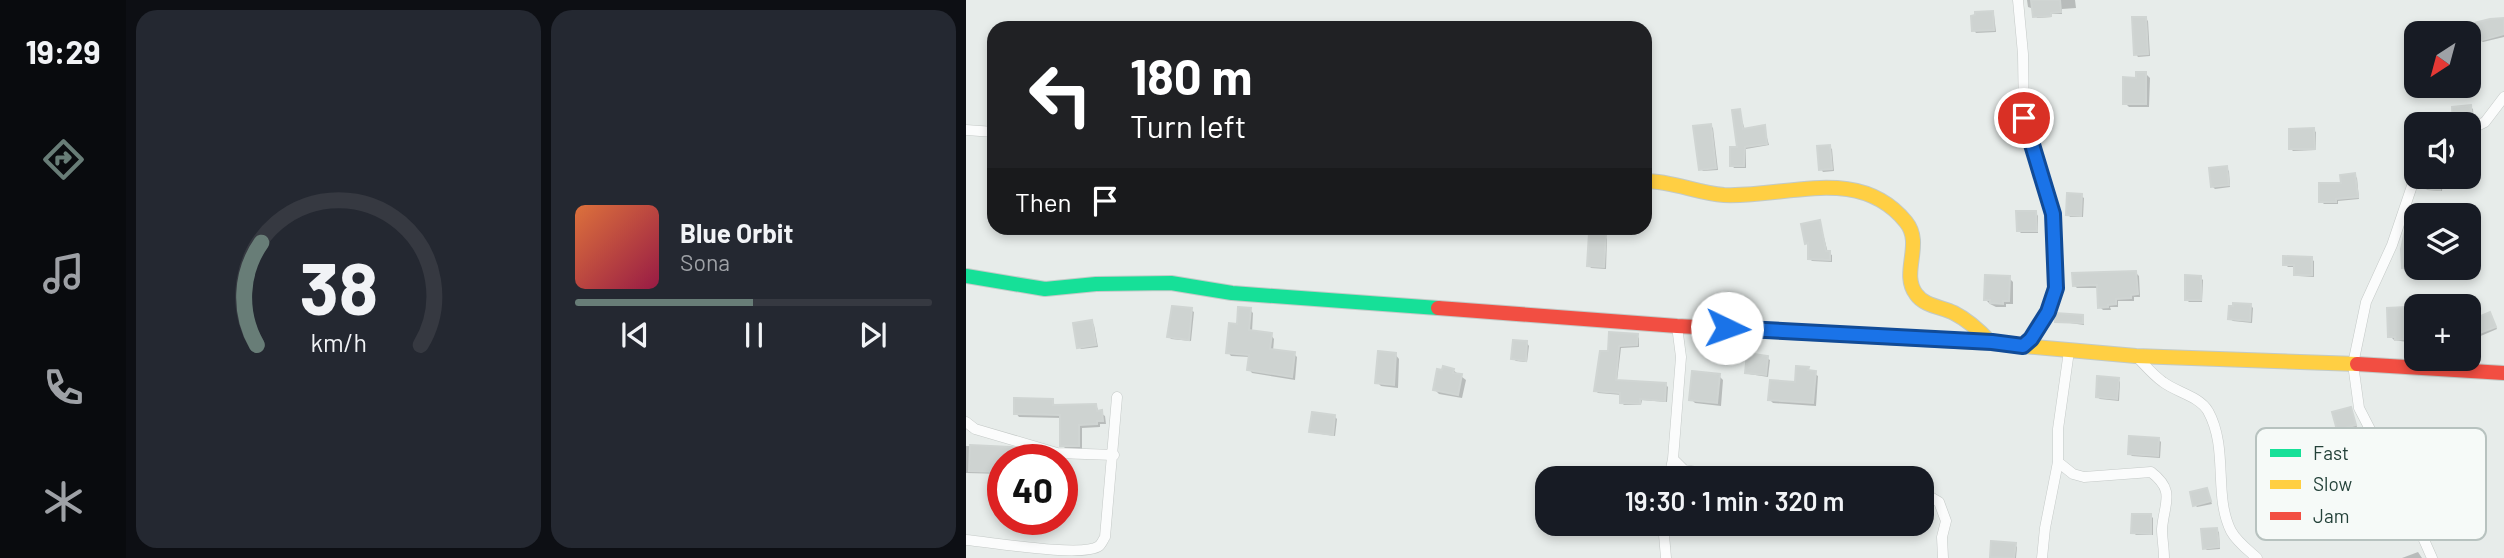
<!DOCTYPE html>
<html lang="en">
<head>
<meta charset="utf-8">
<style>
	:root { --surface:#171b24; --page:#242831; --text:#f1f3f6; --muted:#9ea1a6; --line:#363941; --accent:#687d77 }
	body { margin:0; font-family:Barlow,sans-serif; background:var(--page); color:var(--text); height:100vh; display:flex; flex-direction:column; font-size:26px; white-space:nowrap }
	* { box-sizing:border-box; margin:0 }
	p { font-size:23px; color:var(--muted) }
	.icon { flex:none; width:38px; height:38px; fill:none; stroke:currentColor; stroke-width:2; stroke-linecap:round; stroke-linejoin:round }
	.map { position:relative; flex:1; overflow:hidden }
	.sheet { display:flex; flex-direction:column; gap:10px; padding:10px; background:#0d0f14; width:840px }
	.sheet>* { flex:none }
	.hud { position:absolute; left:21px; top:21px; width:665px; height:214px; border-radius:21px; box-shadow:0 4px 10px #0003; background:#202124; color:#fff; overflow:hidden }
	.needle { width:46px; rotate:216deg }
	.fabs { position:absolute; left:1438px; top:21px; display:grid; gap:14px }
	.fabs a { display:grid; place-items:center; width:77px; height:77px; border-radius:14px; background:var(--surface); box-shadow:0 4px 10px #0003; font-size:35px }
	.speed { position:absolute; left:21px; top:444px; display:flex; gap:14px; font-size:35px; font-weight:700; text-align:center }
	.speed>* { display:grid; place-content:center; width:91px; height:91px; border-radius:50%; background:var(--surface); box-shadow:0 4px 10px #0003; line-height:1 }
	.speed .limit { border:10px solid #d22; background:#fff; color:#111 }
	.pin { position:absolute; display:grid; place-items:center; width:60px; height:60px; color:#fff; margin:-30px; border:4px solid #fff; border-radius:50%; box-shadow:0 2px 7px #0007 }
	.me { position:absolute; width:77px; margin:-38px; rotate:93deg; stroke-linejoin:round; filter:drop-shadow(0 0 5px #0008) }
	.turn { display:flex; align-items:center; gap:24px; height:147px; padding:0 28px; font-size:32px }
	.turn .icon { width:91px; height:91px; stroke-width:2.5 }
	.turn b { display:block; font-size:49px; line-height:60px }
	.then { display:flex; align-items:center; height:66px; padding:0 28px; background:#0003; gap:14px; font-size:26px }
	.sheet .card { flex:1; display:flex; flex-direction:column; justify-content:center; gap:10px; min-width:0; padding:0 24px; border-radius:21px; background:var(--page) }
	.sheet .dial { align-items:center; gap:0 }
	.dial svg { height:182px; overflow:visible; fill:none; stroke:var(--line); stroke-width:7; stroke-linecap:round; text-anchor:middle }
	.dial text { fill:var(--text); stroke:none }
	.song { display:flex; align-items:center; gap:21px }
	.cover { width:84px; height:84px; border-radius:10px; background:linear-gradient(135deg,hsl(20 70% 55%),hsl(340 70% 35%)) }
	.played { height:7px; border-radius:4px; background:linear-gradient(90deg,var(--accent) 50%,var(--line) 50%) }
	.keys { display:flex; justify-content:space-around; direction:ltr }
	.sheet .tiles { flex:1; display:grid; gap:10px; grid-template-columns:repeat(2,1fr) }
	.trip { position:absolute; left:569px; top:466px; width:399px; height:70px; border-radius:21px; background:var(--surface); box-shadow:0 4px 10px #0003; font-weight:600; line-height:70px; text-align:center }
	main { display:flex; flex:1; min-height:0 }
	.dock { display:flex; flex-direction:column; width:126px; justify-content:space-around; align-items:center; background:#090b0e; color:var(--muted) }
	.dock .icon { width:49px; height:49px }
	.dock .selected { color:var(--accent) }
	.dock b { font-size:32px; color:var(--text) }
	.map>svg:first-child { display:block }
	.shadow { fill:#0003 }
	.building { fill:#ced3d1; stroke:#d0d5d3; stroke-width:2 }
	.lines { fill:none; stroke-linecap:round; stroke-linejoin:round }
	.street-casing { stroke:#c4c9c7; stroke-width:11 }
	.fast-casing { stroke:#c2cac7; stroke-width:16 }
	.slow-casing { stroke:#c2cac7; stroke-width:16 }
	.jam-casing { stroke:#c2cac7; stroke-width:16 }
	.street { stroke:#fbfcfc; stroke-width:10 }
	.fast { stroke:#16e098; stroke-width:14 }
	.slow { stroke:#ffcf43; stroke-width:14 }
	.jam { stroke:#f24e42; stroke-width:14 }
	.route-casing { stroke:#114b97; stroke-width:18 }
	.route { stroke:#1a73e8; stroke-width:12 }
	.key { fill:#f6faf8; stroke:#b7c2bf; stroke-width:2 }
	.key-label { font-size:19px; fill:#234139 }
</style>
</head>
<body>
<main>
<nav class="dock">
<b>19:29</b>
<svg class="icon selected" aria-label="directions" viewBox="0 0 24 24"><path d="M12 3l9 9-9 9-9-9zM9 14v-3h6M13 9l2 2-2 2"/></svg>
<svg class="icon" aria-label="music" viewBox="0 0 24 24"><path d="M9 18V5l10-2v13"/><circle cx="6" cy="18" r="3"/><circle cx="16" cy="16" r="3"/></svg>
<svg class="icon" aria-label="phone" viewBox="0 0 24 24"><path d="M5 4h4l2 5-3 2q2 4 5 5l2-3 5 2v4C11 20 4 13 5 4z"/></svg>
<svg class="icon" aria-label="climate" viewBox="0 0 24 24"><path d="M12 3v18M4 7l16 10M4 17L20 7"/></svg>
</nav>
<section class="sheet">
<div class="tiles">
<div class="card dial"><svg viewBox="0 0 100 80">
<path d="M14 69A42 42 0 1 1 86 69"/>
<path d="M14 69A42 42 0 0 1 16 24" stroke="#687d77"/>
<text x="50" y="56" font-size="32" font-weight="700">38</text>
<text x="50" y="72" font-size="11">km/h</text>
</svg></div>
<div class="card">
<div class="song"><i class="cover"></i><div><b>Blue Orbit</b><p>Sona</p></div></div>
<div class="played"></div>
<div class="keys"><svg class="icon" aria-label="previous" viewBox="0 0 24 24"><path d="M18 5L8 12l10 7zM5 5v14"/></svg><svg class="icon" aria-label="pause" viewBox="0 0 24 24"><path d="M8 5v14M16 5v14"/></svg><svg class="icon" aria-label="next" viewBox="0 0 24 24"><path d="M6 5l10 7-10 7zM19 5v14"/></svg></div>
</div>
</div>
</section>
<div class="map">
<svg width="1538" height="558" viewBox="0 0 1538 558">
	<rect width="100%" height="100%" fill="#e7ecea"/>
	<!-- shadow -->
	<path class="shadow" d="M1061,0h48l1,8 -14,1v5h-10v3l-15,1 -3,-9 -6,-2z
		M1026,12l2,3 2,17 -20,1 -2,-3z
		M1180,19l2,2 2,35 -12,1 -2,-3z
		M1538,20v17l-21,5 -3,-2z
		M1180,74l4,4 -1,29h-20l-4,-4 13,-24z
		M1504,107l3,2 1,14 -5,2 -14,-1 -1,-16z
		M773,111l6,19 19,-3 5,18 -23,4v19h-12l-2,-3 7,-17z
		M745,126l2,2 5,42 -15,1 -2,-2z
		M1347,130l3,2v18l-23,1 -2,-2z
		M863,147l3,2 2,22 -11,1 -2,-3z
		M1260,168l3,3 1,16 -15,2 -3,-3z
		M1388,175l3,3 2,21 -21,2v3h-14l-3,-3z
		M1460,177h17l-1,14 -15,-1 -2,-3z
		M1115,196l3,2 -1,19h-13l-2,-3z
		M1070,213l2,3v17h-17l-3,-3z
		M854,222l8,31 4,2v7l-20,-1 -2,-2v-13l-3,-3z
		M1451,226v42h7l-18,1 -2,-2z
		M639,236l2,3 -1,30 -15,-1 -2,-3z
		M1345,259l3,2v16l-16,-1 -2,-2v-7h-8l-3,-3z
		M1170,273l3,3 1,21h-6v4h-16v6h-8l1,3h-8l-3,-3 -1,-19h-22l-3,-3z
		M1234,277l3,3 -1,22h-13l-3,-3z
		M1043,278l4,4v22h-7v3h-10l-6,-3 -4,-4z
		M1285,306l2,2 -1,15 -19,-2 -3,-2z
		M1439,309l7,12 -2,19h-3v2l-13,-2 -4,-4z
		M225,310l3,2 -3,29 -20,-2 -2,-3z
		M284,310l3,3 -1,19 19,3 3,4 -1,12 21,3 3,3 -2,23 -43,-7 -3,-4 1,-12 -19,-1 -3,-4z
		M1524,314l7,15 -28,12v-18z
		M1117,317l1,8 -28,-4z
		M126,322l2,3 4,22 -17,2 -2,-2z
		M645,334l26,2 2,2v9l-18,1 -4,33 48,3 3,3 -1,15 -25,-2 -1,5h-17l-3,-3 1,-7 -24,-2 -2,-2 14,-38z
		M779,342l3,9 -41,2 -2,-2z
		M561,343l2,3 -2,16 -11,-1 -3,-3z
		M429,354l4,5 -1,29 -17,-2 -4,-4z
		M801,358l3,2 -2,17 -19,-3 -3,-2z
		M842,369l10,7 -2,30 -43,-3 -3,-3 27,-16z
		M487,370l13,10 -4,18 -23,-4 -4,-4 8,-18z
		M753,376l4,4 -2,26 -26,-3 -4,-4z
		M1152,379l2,3 -1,19 -19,-2 -3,-2z
		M86,400l4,7 40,-2 3,7 6,4 1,8h-6v3l-18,1v21h-16l-4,-4v-27l-43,-1 -3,-4z
		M1384,409l7,18 -16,5 -3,-3z
		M369,417l2,2 -2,17 -21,-3 -3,-2z
		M1193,440l2,2 -1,16 -28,-2 -2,-2z
		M0,446l24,1 31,5 2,8h-20v14l-37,-1z
		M1241,490l5,14 -15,3 -2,-2z
		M1185,516l2,2v17h-17l-3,-3z
		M928,523h19v12h-16l-3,-2z
		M1250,530l3,2 1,17 -13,1 -3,-2z
		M1027,543l22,2 2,2 -1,11h-25z
		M1452,552l4,6h-20z"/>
	<!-- building -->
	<path class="building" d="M1065,0h29l1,12 -10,1v3l-18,1z
		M1027,11l1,19 -22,1 -1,-15 4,-1v-3z
		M1166,17h14l2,37 -14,1z
		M1538,18v16l-25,7 -5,-18 16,-4z
		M1170,72h10v32h-23v-27l13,1z
		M1505,105l1,15 -7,4h-12l-1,-17z
		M774,109l3,20 22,-4 2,19 -22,3 -1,19h-14v-19h7l-5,-37z
		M745,124l5,44 -17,2 -6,-44z
		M1348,128l1,21h-26v-20z
		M864,145l2,24 -13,1 -2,-24z
		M1261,166l2,19 -18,2 -2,-19z
		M1389,173l3,24 -22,2v3h-17v-19h22l-1,-8z
		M1458,177h17l-1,13 -17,-2z
		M1101,193l15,1 -1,22 -15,-1z
		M1050,211h20l1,20h-20z
		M854,220l6,31h4v9l-22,-1v-16l-3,1 -4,-20z
		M1441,222l10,2v43l-15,1 -1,-19z
		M623,233l17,1 -2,33 -17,-1z
		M1317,256l29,1v18h-18v-10h-11z
		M1170,271l2,23 -7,1v3l-15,1v5l-8,1v2l-10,1 -1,-23 -24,1 -1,-13z
		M1019,275l25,1 -1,25h-6v3l-13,-1v-3h-6z
		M1219,275l16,1v24h-16z
		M1267,303l18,1 -1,17 -22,-2 1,-13h4z
		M206,306l20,2 -3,32 -22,-3z
		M272,307l13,1 -2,22 23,3 -2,16 25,3 -3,25 -45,-7 2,-15 -23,-2 3,-30 8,1z
		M1440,307l3,17 -3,1 1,11h-3v3l-9,1v-3h-7l-1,-29z
		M1524,312l6,15 -27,10v-16z
		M1089,313l28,2v8l-28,-1z
		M126,320l4,25 -19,3 -4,-25z
		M643,332l29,2 -1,11 -18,1 -3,34 50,3 -1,18 -25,-2v5l-20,-1v-10l-26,-2 6,-40h8z
		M547,340l14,1 -1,20 -15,-2z
		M780,341v8l-43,2 -1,-8z
		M412,351l18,2 -2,32 -19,-2z
		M781,353l21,3 -2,19 -21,-2z
		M477,366l11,3 -1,4 9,1 -4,21 -25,-5 4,-21 5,1z
		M830,366l13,1 -1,3 8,1 -3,32 -45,-3 2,-20 25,2z
		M726,371l28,3 -3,29 -28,-3z
		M1131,376l22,2 -2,21 -21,-2z
		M48,398l39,1v6l43,-1 1,7 5,-1 1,11h-6v3l-18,1v21h-19v-31l-46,-1z
		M1385,407l5,18 -19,5 -5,-18z
		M346,412l23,3 -2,20 -24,-3z
		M1163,436l30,2 -1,18 -30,-2z
		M4,445l41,2 11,3 -1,10h-18v12l-34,-1z
		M1241,488l4,13 -18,5 -3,-14z
		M1166,514h19v20l-20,-1z
		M927,523h19l-1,11 -18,-1z
		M1251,528l2,19 -16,2 -2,-20z
		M1025,541l25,2 -2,15 -24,-1z"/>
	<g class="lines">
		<!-- street casing -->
		<g class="street-casing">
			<path id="street" d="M1052,0l5,54 1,64 29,96 3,74 -8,24 -17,27 -8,7
				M0,130l28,2
				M1503,130l16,-8 19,-25
				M1451,171l-25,74 -26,57 -13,62 6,44 47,91 26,59
				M711,326l4,31 -8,102 11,11 19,3h152l12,5
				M1103,351l-11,78v33l15,12 11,3 67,-5c25,19 13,31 11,57 0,9 2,19 2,29
				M1170,356c8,8 17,19 27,26 13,10 36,14 45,29 21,38 5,84 23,120 6,11 17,19 26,27
				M0,422l9,7 82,24 57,2
				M703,478l4,-19
				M956,492l17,10 7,19 -4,16 1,21
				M697,523l3,35
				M0,540c24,2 117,18 133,6 2,-1 5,-8 6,-9l12,-140
				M1076,558l3,-30 13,-66"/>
		</g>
		<!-- fast casing -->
		<g class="fast-casing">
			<path id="fast" d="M0,276l79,13 51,-5 75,-1 61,10 206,15"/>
		</g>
		<!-- slow casing -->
		<g class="slow-casing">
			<path id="slow" d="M679,181c28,0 52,12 79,14 62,3 135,-31 182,27 18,22 -6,51 10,72 8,12 26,13 38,19 14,7 26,18 37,30
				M919,337l106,6 145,13 221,8"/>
		</g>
		<!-- jam casing -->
		<g class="jam-casing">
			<path id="jam" d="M472,308l239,18 208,11
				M1391,364l147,9"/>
		</g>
		<!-- street -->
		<use href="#street" class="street"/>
		<!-- fast -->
		<use href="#fast" class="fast"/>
		<!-- slow -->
		<use href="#slow" class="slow"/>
		<!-- jam -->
		<use href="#jam" class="jam"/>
	</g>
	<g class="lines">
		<!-- route casing -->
		<g class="route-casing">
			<path id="route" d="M761,328l265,14 31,4 8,-7 17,-27 8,-24 -3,-74 -29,-96"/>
		</g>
		<!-- route -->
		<use href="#route" class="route"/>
	</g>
	<!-- legend -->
	<rect x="1290" y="428" width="230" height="112" rx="10" class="key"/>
	<rect x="1304" y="449" width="31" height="8" fill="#16e098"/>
	<rect x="1304" y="480" width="31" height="9" fill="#ffcf43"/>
	<rect x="1304" y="512" width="31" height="8" fill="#f24e42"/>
	<g class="key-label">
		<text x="1347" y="460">Fast</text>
		<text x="1347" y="491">Slow</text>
		<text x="1347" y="523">Jam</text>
	</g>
</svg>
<div class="fabs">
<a><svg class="needle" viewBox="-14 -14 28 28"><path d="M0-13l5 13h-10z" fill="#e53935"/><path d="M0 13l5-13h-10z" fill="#9ea1a6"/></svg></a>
<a><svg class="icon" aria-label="sound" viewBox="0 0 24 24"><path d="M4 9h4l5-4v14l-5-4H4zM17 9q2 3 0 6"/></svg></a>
<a><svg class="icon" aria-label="layers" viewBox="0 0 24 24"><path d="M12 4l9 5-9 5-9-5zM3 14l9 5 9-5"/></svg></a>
<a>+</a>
</div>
<div class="speed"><div class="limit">40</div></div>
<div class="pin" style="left:1058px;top:118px;background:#d93025"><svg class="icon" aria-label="arrive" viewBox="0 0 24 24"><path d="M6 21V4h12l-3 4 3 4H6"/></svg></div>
<svg class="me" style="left:761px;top:328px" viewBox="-20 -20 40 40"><circle r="19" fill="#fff"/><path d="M0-13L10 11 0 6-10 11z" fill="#1a73e8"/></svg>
<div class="trip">19:30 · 1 min · 320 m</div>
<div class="hud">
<div class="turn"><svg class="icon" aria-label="left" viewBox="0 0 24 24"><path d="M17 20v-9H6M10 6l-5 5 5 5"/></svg><div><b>180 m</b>Turn left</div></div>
<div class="then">Then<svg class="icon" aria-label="arrive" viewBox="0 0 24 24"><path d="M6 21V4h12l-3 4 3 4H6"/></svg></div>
</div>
</div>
</main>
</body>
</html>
